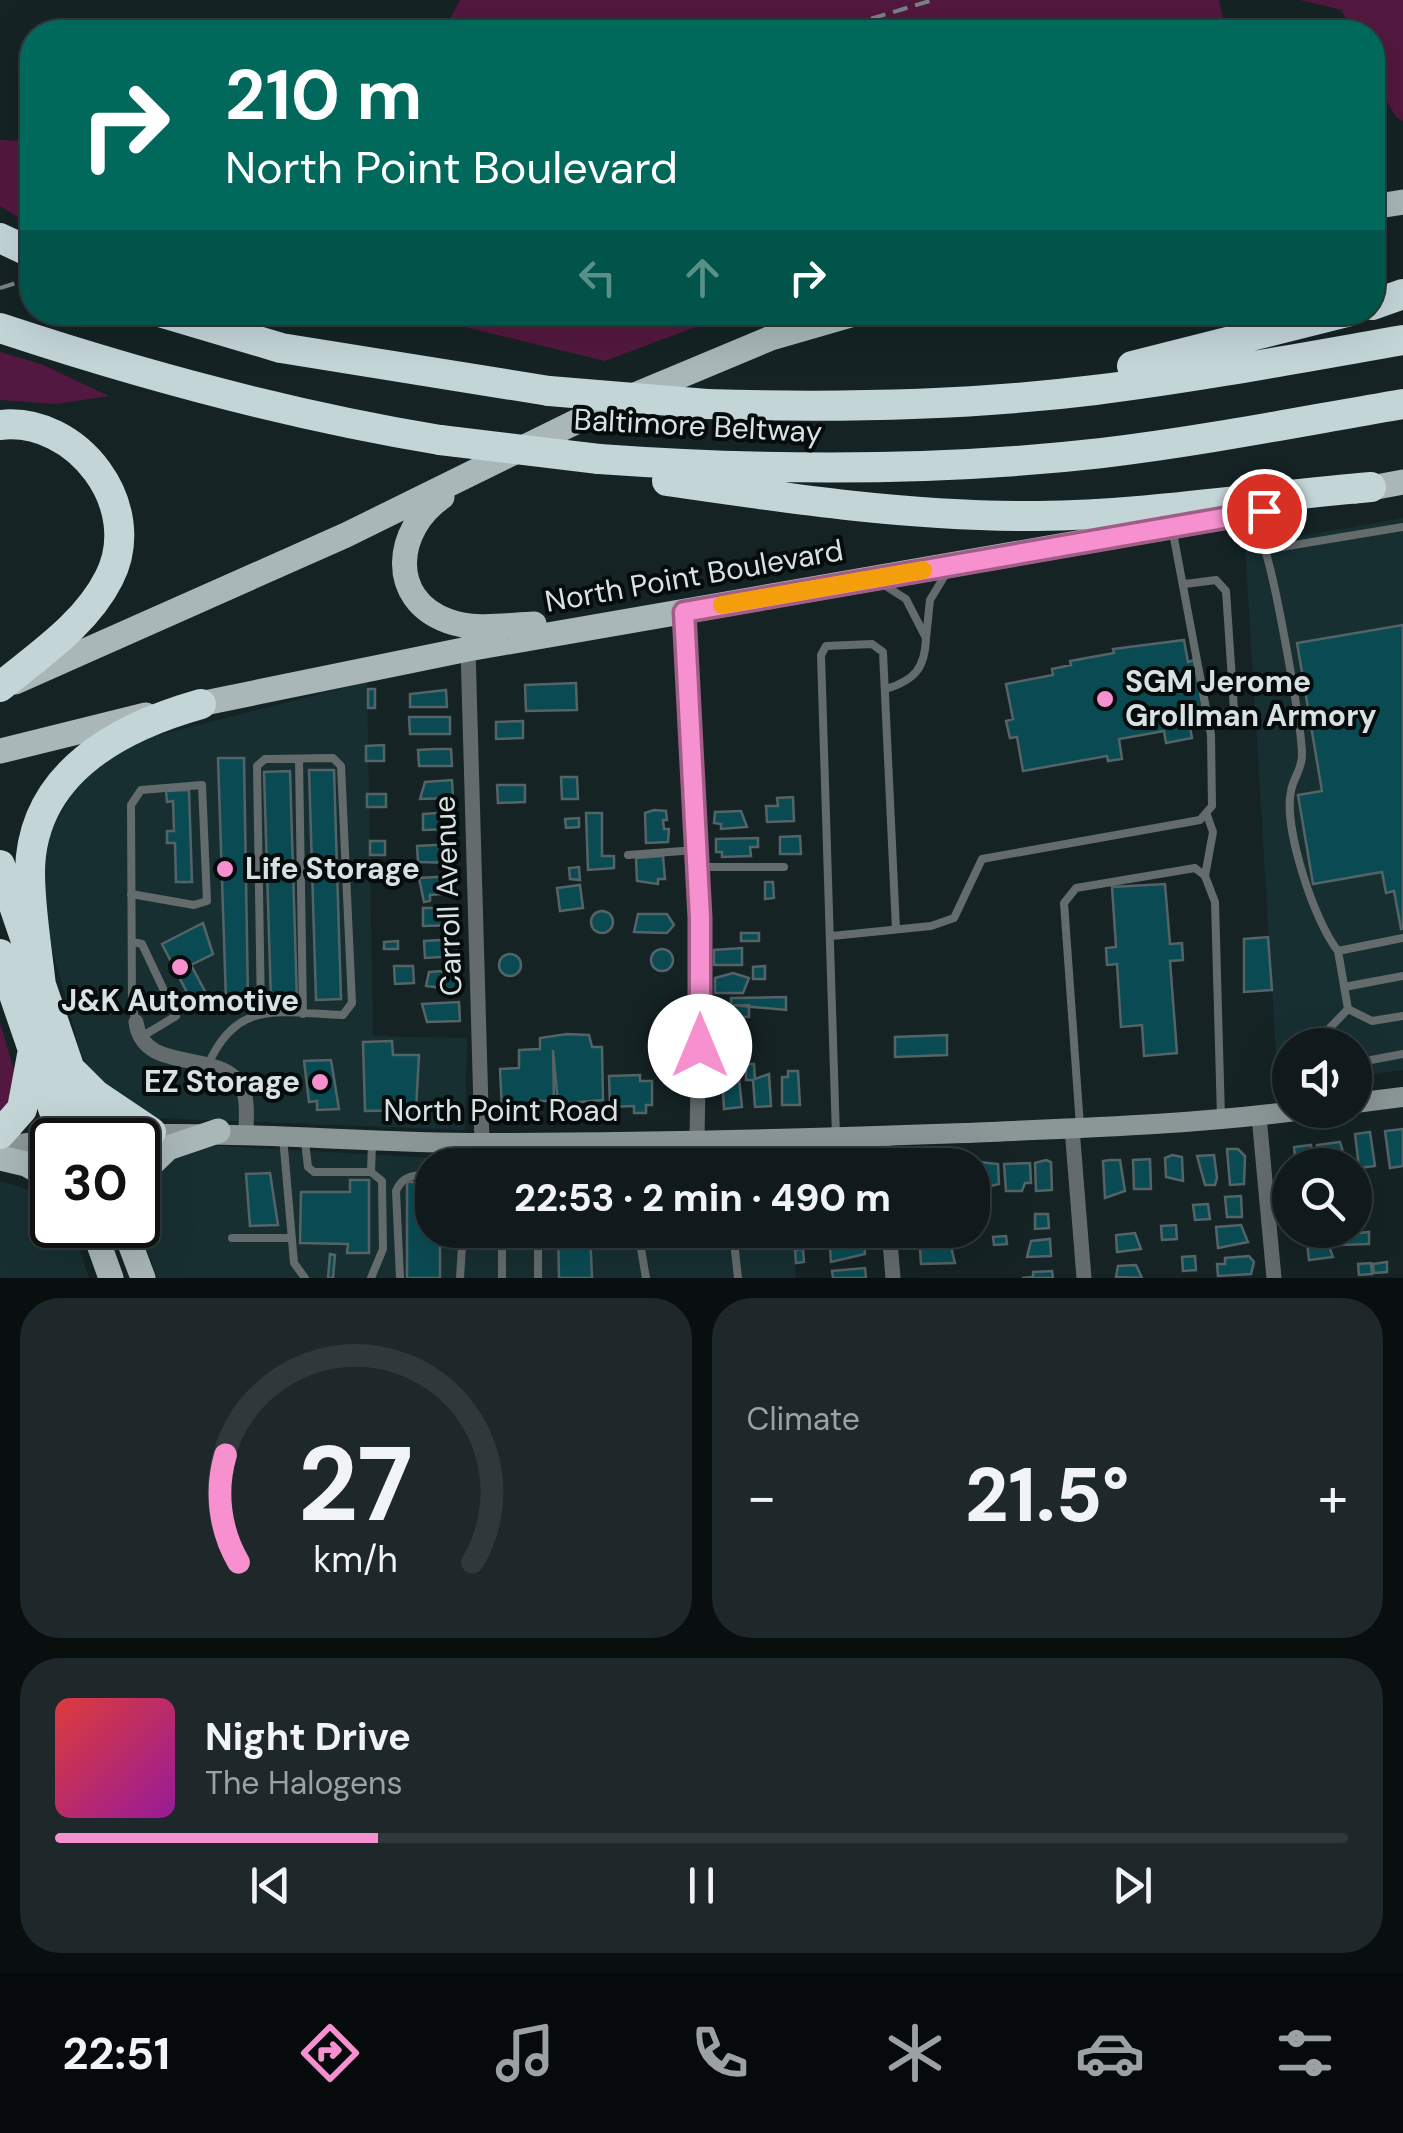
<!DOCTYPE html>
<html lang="en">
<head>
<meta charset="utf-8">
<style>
	:root { --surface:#101a1c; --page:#1e2729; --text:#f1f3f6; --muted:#9ca1a3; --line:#30383b; --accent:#f690cf }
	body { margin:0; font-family:"DM Sans",sans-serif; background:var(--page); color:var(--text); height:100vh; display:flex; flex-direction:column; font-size:38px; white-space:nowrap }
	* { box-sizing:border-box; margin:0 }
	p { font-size:32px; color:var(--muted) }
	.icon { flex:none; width:55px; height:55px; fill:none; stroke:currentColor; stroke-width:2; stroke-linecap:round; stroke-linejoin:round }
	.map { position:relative; height:1278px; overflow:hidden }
	.details { display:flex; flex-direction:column; gap:20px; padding:20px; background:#090e0f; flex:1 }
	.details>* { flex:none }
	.hud { position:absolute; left:20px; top:20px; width:1365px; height:305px; border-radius:40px; box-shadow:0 10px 40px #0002,0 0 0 2px var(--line); background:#00695c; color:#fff; overflow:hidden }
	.controls { position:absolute; left:1272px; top:1028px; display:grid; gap:20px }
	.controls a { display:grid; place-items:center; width:100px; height:100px; border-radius:50%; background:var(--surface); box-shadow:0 10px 40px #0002,0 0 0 2px var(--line); font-size:50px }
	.speed { position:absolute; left:30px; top:1118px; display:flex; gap:20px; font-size:50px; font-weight:700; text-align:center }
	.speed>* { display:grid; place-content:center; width:130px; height:130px; border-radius:50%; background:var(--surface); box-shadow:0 10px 40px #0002,0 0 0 2px var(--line); line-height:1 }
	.speed .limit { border:5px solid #111; border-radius:15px; background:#fff; color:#111 }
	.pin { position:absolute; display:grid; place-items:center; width:85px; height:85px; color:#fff; margin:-42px; border:5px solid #fff; border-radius:50%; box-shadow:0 2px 10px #0007 }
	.me { position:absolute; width:110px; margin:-55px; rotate:0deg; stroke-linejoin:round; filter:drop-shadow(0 0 8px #0008) }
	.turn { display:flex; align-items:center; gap:35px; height:210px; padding:0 40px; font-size:45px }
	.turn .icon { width:130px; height:130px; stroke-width:2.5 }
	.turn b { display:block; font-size:70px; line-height:85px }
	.lanes { display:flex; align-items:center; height:95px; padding:0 40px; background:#0003; justify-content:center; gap:50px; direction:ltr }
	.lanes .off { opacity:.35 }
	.big { font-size:75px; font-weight:800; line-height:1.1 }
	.details .card { flex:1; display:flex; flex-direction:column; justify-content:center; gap:15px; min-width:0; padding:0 35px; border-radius:40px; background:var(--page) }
	.details .dial { align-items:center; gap:0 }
	.dial svg { height:260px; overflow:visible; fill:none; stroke:var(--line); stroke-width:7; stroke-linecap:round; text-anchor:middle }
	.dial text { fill:var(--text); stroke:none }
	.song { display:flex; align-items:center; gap:30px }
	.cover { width:120px; height:120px; border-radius:15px; background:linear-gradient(135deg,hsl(0 70% 55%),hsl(300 70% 35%)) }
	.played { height:10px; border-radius:5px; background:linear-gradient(90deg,var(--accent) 25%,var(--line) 25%) }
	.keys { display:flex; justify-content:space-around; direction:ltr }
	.heat { display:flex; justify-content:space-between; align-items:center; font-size:55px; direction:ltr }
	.details .tiles { flex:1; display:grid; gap:20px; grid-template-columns:1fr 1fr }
	.card:last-child { grid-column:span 2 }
	.trip { position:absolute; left:415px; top:1148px; width:575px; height:100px; border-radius:40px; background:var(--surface); box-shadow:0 10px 40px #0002,0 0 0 2px var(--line); font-weight:800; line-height:100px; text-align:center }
	.dock { display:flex; height:160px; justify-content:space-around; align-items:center; background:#060a0b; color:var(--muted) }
	.dock .icon { width:70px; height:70px }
	.dock .on { color:var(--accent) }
	.dock b { font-size:45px; color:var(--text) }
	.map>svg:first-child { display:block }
	.built { fill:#182f32 }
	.green { fill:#53183f }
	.building { fill:#0a4b53; stroke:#546366; stroke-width:2.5 }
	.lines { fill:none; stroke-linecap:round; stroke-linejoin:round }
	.lane { stroke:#646b6c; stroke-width:8 }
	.street { stroke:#646b6c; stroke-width:15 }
	.secondary { stroke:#8b9697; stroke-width:20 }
	.primary { stroke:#a9b7b9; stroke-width:25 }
	.highway { stroke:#c4d5d8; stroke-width:30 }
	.rail { stroke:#788385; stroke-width:4; stroke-dasharray:15 8; stroke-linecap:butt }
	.highway-bridge { stroke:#c4d5d8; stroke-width:30 }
	.route-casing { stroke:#a05e87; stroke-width:25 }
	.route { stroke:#f690cf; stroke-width:18 }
	.slow { stroke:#f59e0b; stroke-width:18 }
	.poi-dot { fill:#f690cf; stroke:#060b0c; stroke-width:4 }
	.labels { text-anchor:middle; stroke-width:8; stroke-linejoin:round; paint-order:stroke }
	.street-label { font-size:30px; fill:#d9e2e3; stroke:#060b0c }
	.poi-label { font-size:30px; font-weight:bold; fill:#d9e2e3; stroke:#060b0c; text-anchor:start }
</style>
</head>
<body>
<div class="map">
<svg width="1403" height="1278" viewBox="0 0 1403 1278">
	<rect width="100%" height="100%" fill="#152325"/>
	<!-- built -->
	<path class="built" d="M1403,518v552l-48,7v-32h-65v40l-12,1 -33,-540z
		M367,682l6,354 94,2 -2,92 -310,-12 -45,-16 -29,-48 -42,-153 12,-71 28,-48 53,-40z
		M202,1145l304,17 281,-17 1,20h-356v65h360l4,48h-638l-21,-53 1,-77z
		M0,1182l22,5 29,18 1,20h17l4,4 16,49h-89z"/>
	<!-- green -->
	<path class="green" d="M460,0h759l7,32h-783z
		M1300,0h103v121l-7,-4 -23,-40 -1,-45h-21l-9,-22z
		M0,140l32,1v85l-32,-20z
		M407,313h326l-128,48z
		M0,352l41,12 68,32 -53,8 -56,-4z
		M0,1023l17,57 -17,47z"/>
	<!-- building -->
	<path class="building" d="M1403,625v303l-2,1 -7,-38 -8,2 -4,-21 -69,12 -15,-89 24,-4 -25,-148z
		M1184,640l4,22 6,-2 10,53 -16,3 4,22 -26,5 -2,-12 -45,8 3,20 -14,2 -1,-5 -84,15 -6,-34 -7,1 -4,-17 7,-2 -7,-35 47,-9 -1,-6 19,-4 -1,-4 44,-8 -1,-4z
		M576,683l1,27 -51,1 -1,-26z
		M368,689h7v19h-7z
		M446,690l1,17h-37v-13z
		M409,717h41v17h-40z
		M523,721v17l-27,1v-17z
		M384,745v16h-18v-15z
		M435,749h16l1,17h-33l-1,-16z
		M218,758h26l4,242 -22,1z
		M309,770h25l7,229 -25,1z
		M290,771l7,230h-26l-7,-229z
		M561,777h16l1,22h-16z
		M452,780l1,18 -33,1 5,-17z
		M497,785h28v17l-27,1z
		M189,790l3,92h-16l-1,-39h-8v-12h7l-1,-30 -6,1 -1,-11z
		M367,794h19v13h-19z
		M793,797l1,24 -27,1 -1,-16h12l-1,-8z
		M654,810l12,1 1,9h-4l1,9h5l-1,13 -22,1 -1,-30z
		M741,811l6,16 -26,2v-5l-7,-1 1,-11z
		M453,812v17l-30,1v-16z
		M586,813h16v43h12v12l-26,2z
		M579,818v9l-13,1 -1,-9z
		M800,836l1,18h-21v-17z
		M758,838v9h-8l1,9 -29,1v-5h-6v-13z
		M370,841h15v14h-15z
		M454,844l1,19 -37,-1 -1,-16z
		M663,856l2,23h-7v5l-21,-3 -1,-23z
		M579,867l1,13 -10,-1 -1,-11z
		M386,872h19v7l-19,2z
		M454,876v17l-24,2v6l-6,1 -5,-24z
		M765,882h8l1,16 -9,1z
		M1165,884l5,60 12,-1 1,17 -13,1 7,92 -33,3 -2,-31 -21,2 -4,-63 -10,1 -1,-17 10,-1 -4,-60z
		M580,885l3,23 -23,3 -3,-23z
		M423,908h32l1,17 -33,1z
		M591 922a11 11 0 1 1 22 0a11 11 0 1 1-22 0Z
		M638,914h29l7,11 -7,8 -33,-1z
		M203,923l10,31 -22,11 16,30 -15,7 -30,-58z
		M741,933h18v8h-18z
		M1268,937l4,53 -28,2v-53z
		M456,939l1,17 -32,2 -1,-17z
		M398,941v8h-14v-7z
		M742,948v17h-28v-15z
		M651 960a11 11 0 1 1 22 0a11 11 0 1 1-22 0Z
		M499 965a11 11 0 1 1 22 0a11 11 0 1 1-22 0Z
		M394,966h19l1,17 -19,1z
		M765,966v13h-12v-12z
		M458,970v20l-32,-4 3,-14z
		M733,973l16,5 -6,15h-28v-15z
		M786,997v13l-55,-5v-7z
		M459,1002l1,19 -33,1 -5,-18z
		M749,1005v12h-5v5l-28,1 -1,-16z
		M718,1030h24l1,16 -25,1z
		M567,1034l22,1 3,12h10l1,53 -45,4 -5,-54 1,51h-19l-3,6 -2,-6 -2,8 -17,4 -9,-2 -2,-42 19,-1v-18l21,-1v-11z
		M947,1035v20l-52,2v-20z
		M392,1041l1,14h26l-3,55 -51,1 -2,-69z
		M331,1060l8,49 -22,1v-9l-8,1 -5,-41z
		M746,1064h8l1,15 14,-5 2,32 -16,1 -2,-27h-7z
		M738,1070l4,37 -18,2 -2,-34z
		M788,1071h10l2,34h-18v-28h6z
		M640,1075v6h12v24h-6v8h-12v-7l-24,1 -1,-31z
		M1403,1129v37l-13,2 -5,-37z
		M1370,1132l5,34 -16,2 -4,-34z
		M1340,1142l7,23h-29l-1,-20z
		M1311,1145l2,20h-17l-2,-18z
		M1227,1149h11l7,7 -1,28 -14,1z
		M1172,1155l10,2 1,24 -17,-4 -1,-19z
		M1214,1155l3,23 -2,7h-10l-8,-29z
		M1150,1159l1,30h-17l-1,-29z
		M1046,1160l5,2 1,28 -16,1 -1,-28z
		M1110,1160h10l5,31 -20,7 -2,-37z
		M980,1162l18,2 1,20 -16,4v-4h-10l-1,-19z
		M1030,1163l1,20h-6l-3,8h-16l-2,-27z
		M270,1173l8,52 -28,1 -4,-52z
		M350,1180h19v73h-22l1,-9 -48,-1 1,-51h49z
		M407,1182h25v48h8v48h-33z
		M1241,1196l1,21h-15l-2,-20z
		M1208,1204l2,15 -15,1 -2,-15z
		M1035,1214h13l1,14 -14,1z
		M1176,1225l1,14 -15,1 -1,-14z
		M1241,1225l7,17 -30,6 -2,-21z
		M558,1230h32l2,48h-33z
		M839,1232v5h25l1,17 -34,8 -2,-29z
		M1369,1232v12l-30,1 -1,-10z
		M1135,1233l6,16 -24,3 -1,-17z
		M1006,1236l1,8 -13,1 -1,-8z
		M1050,1239l1,17 -24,1 4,-16z
		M1327,1241l6,16 -24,3 -2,-18z
		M951,1247l4,16 -34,1 -1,-15z
		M803,1249l1,13 -8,1 -1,-13z
		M330,1254l5,1 -2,23h-5z
		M1195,1256l1,14 -13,1 -1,-14z
		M1249,1256l5,6 -3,12 -33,2 -1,-12h8v-6z
		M1387,1262v10l-13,1 -1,-9z
		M1371,1263l1,11 -13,1 -1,-11z
		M1136,1265l6,13 -26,-1 2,-11z
		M865,1268l1,10h-33l-1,-7z
		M1052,1271l1,7h-31l11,-1v-5z"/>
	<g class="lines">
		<!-- lane -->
		<path class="lane" d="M1239,522c9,6 18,12 23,21 11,20 40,185 40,212 0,15 -9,23 -11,36 -8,37 24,132 47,160l65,-13
			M1264,550l139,-23
			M1185,584l31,-4 10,11 8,119 -26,7
			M884,585l22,14 20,39 4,-38 17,-28
			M886,689c29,-9 39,-21 40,-51
			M299,759l4,255
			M628,855l68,-5
			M697,867h87
			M1205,876l8,-44 -6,-17
			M131,894l63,11 13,-4 -5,-116 -61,5 -10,15 1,201 4,16
			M832,936l99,-10 23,-8 28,-59 218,-39 12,-14 -1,-71 -38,-202
			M133,942l9,2 34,72 -35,21
			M1344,987l59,-11
			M1348,1009l24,12 31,-5
			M1326,1045l-1,-12 23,-24 -10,-58
			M1355,1063l48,-9
			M208,1065c29,-67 72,-52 135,-50l9,-12 -11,-237 -8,-8 -68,1 -8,7 4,247
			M1080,1126l-16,-223 12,-15 119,-20 10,8 10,26 6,216
			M283,1137l11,126 11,15
			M836,1137l-15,-482 5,-9 46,-2 11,8 13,277
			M305,1142l3,25 6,5h57
			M469,1165l3,-18
			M538,1230v48
			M232,1238h59
			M734,1242l4,36
			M640,1243l6,35
			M371,1278l12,-29 -1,-68 -11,-9 1,-30
			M400,1278l-4,-87c7,-17 20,-16 36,-16
			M460,1278l3,-48
			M502,1278v-48"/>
		<!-- street -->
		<path class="street" d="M683,612l18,306 -4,220
			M468,649l14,494
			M136,1022c7,56 91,23 108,70 4,12 2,27 2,40
			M1259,1116l15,162
			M1072,1128l12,150
			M883,1136l2,29
			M889,1230l4,48"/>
		<!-- secondary -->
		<path class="secondary" d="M1355,1103l48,-6
			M0,1147c161,-27 320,-4 482,-4 160,0 322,-4 482,-10 113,-5 227,-8 339,-23"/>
		<!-- primary -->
		<path class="primary" d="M1372,207l31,-5
			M1355,491l48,-9
			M442,497c-47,32 -55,102 6,124 26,10 59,4 86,3
			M15,682l331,-147 260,-128 165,-69 90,-26
			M185,707l283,-58 804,-140
			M0,751l146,-36
			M0,1158l26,6 26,15
			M138,1177l30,-29 50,-17
			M92,1225l19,53
			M123,1225l20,53"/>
		<!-- highway -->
		<path class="highway" d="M0,238l32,15
			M1372,305l31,-11
			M160,312l121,36 268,43
			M0,328c145,48 289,87 440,112
			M1132,366l215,-54
			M707,404c129,4 259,2 388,-14 103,-13 205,-32 308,-50
			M0,425c77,-9 146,81 109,153 -23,46 -70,77 -109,109
			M599,459c168,12 336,13 503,-6 101,-12 201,-32 301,-49
			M667,481c123,18 246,36 370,35 112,-1 223,-20 334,-29
			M0,865l92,269
			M0,954l63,183
			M41,986c-4,-38 -11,-76 -11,-114 1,-99 89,-145 171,-168
			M74,1073l22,22 55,37
			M0,1134l22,-25 10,-54"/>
		<!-- rail -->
		<path class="rail" d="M827,32l106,-32
			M0,288l32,-10"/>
		<!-- highway-bridge -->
		<path class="highway-bridge" d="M549,391l158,13
			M440,440l159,19"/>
	</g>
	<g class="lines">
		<!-- route casing -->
		<g class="route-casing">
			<path id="route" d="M700,1046v-128l-16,-306 580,-101"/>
		</g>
		<!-- route -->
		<use href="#route" class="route"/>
		<!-- slow -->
		<path class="slow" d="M722,605l201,-35"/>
	</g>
	<!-- markers -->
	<g class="poi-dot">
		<circle cx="1105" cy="699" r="10"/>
		<circle cx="225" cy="869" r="10"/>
		<circle cx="180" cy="967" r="10"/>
		<circle cx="320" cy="1082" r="10"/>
	</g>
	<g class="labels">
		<!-- street labels -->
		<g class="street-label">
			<text transform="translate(698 426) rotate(3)" y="10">Baltimore Beltway</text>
			<text transform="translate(694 576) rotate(-10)" y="10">North Point Boulevard</text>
			<text transform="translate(448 896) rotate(-92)" y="10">Carroll Avenue</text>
			<text x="501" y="1121">North Point Road</text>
		</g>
		<!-- poi labels -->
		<g class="poi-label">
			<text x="1125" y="692">SGM Jerome<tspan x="1125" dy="34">Grollman Armory</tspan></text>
			<text x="245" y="879">Life Storage</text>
			<text x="180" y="1011" text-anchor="middle">J&amp;K Automotive</text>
			<text x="300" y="1092" text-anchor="end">EZ Storage</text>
		</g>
	</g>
</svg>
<div class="controls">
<a><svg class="icon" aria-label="sound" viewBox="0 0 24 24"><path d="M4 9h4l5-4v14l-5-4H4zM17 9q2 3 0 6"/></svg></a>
<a><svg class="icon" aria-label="search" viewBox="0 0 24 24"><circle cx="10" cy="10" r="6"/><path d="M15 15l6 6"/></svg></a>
</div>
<div class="speed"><div class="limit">30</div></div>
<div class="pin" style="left:1264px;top:511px;background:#d93025"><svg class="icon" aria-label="arrive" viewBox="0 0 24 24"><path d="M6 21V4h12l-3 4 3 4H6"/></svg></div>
<svg class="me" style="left:700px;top:1046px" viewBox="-20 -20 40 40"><circle r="19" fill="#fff"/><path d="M0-13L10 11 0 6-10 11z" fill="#f690cf"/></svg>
<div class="trip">22:53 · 2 min · 490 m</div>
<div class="hud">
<div class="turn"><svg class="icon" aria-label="right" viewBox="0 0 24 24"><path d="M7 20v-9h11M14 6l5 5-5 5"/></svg><div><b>210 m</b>North Point Boulevard</div></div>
<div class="lanes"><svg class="icon off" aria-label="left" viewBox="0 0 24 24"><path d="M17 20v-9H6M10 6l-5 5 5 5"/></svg><svg class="icon off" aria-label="ahead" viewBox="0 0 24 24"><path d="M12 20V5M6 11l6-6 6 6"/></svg><svg class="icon" aria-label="right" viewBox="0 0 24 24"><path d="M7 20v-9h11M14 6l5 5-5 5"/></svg></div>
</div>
</div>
<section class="details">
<div class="tiles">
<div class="card dial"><svg viewBox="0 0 100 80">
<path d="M14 69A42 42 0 1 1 86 69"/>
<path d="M14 69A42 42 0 0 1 10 36" stroke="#f690cf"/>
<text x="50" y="56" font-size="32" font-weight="700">27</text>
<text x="50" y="72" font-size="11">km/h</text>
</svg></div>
<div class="card"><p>Climate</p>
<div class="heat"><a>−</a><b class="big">21.5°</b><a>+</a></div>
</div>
<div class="card">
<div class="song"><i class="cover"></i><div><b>Night Drive</b><p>The Halogens</p></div></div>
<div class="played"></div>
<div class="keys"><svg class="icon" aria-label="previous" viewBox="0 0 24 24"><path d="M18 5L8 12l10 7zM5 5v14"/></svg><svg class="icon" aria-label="pause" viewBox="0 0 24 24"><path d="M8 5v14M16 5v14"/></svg><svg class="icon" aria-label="next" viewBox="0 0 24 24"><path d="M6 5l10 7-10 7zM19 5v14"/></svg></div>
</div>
</div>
</section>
<nav class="dock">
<b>22:51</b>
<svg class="icon on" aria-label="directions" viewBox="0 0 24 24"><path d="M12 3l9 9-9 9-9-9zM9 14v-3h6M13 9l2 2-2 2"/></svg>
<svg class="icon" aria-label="music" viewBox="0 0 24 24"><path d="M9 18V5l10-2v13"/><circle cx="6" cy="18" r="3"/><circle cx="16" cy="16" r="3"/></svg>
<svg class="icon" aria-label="phone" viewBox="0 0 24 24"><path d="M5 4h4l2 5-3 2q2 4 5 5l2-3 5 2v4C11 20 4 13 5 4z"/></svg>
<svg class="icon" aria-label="climate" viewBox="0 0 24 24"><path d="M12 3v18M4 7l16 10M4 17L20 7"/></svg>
<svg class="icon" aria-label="car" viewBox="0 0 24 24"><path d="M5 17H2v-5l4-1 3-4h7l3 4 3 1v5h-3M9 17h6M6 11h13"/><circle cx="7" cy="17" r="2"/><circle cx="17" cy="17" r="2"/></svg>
<svg class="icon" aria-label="filters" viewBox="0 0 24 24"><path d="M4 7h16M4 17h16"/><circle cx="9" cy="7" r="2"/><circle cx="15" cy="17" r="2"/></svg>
</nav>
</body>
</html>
